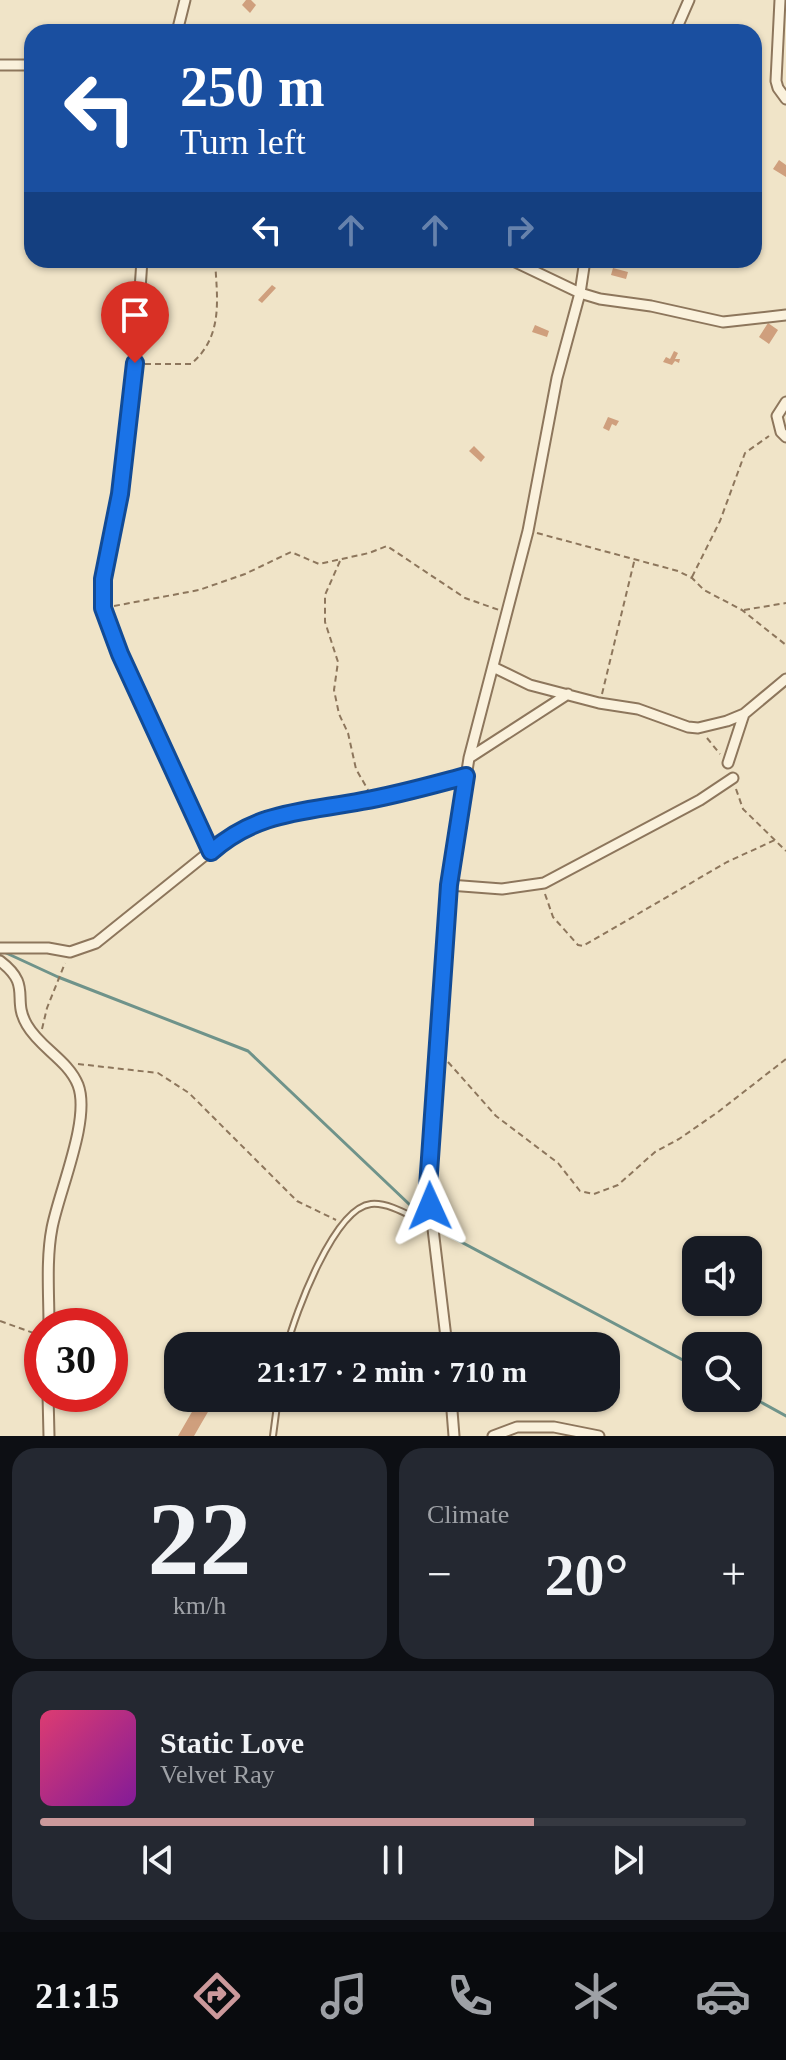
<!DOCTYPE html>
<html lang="en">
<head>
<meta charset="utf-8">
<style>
	:root { --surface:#171b24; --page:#242831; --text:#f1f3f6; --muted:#9ea1a6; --line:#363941; --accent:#cc999b }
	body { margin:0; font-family:Georgia,serif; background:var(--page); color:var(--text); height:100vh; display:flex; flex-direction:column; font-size:30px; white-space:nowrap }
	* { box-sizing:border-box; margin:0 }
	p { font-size:26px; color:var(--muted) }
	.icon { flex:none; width:44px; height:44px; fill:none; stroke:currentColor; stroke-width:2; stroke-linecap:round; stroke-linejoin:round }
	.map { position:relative; height:1436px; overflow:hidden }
	.side { display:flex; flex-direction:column; gap:12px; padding:12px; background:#0d0f14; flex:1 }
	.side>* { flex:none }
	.banner { position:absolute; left:24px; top:24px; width:738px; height:244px; border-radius:24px; box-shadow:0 2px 6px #0004; background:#1a4fa0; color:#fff; overflow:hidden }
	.controls { position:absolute; left:682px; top:1236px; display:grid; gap:16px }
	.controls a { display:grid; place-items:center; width:80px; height:80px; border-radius:16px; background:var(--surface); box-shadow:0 2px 6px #0004; font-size:40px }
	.speed { position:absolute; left:24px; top:1308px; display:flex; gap:16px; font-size:40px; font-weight:700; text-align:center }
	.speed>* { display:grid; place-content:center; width:104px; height:104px; border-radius:50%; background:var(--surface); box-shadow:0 2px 6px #0004; line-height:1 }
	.speed .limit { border:12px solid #d22; background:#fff; color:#111 }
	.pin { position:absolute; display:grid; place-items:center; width:68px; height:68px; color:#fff; margin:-82px -34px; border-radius:50% 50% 50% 0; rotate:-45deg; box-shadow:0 0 8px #0007 }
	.pin .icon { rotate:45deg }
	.me { position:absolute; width:88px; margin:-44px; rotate:359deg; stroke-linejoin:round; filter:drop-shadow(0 0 6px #0008) }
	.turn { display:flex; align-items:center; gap:28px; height:168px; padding:0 24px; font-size:36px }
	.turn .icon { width:104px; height:104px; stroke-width:2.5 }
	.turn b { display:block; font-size:56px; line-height:68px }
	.lanes { display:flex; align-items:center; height:76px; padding:0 24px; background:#0003; justify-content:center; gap:40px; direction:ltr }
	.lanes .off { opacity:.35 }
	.big { font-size:60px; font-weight:600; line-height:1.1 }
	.side .card { flex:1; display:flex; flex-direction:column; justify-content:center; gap:12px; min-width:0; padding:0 28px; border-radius:24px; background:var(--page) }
	.side .dial { align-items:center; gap:0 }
	.dial b { font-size:104px; line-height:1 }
	.song { display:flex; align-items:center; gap:24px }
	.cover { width:96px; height:96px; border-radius:12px; background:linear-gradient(135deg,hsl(340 70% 55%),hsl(290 70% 35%)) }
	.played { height:8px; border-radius:4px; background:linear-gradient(90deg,var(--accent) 70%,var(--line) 70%) }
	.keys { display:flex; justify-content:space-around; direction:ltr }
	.heat { display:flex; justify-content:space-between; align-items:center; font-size:44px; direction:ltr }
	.side .tiles { flex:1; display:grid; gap:12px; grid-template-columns:1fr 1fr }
	.card:last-child { grid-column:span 2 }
	.trip { position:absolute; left:164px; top:1332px; width:456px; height:80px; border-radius:24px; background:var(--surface); box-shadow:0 2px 6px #0004; font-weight:600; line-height:80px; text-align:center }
	.tab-bar { display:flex; height:128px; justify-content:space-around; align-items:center; background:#090b0e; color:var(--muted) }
	.tab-bar .icon { width:56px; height:56px }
	.tab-bar .current { color:var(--accent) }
	.tab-bar b { font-size:36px; color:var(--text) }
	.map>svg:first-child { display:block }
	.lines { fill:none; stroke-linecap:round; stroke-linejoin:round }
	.stream { stroke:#6f938a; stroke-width:3 }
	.building { fill:#cf9f7d }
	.lane-casing { stroke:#8d765c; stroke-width:8 }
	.street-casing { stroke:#8d765c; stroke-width:13 }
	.path { stroke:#8d765c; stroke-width:2; stroke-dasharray:6 4; stroke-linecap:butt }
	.lane { stroke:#faf1dc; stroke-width:4 }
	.street { stroke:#faf1dc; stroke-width:9 }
	.route-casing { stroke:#114b97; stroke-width:20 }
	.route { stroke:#1a73e8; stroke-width:14 }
</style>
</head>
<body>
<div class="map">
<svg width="786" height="1436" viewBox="0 0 786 1436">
	<rect width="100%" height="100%" fill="#f0e4c8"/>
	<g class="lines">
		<!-- stream -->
		<path class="stream" d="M4,952l54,25 190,74 181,172
			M435,1228l261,139
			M748,1395l38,21"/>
	</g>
	<!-- building -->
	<path class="building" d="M246,0h5l5,5 -6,8 -8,-8z
		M779,160l7,5v12l-13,-8z
		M613,268l15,4 -2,7 -15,-4z
		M272,285l4,3 -14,15 -4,-3z
		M768,323l10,7 -9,14 -10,-7z
		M535,325l14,6 -2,6 -15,-5z
		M674,351l4,2 -3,6h5l-1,4 -4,-2 -3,4 -9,-3 3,-5 4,2z
		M608,417l11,4 -3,5 -4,-2 -3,7 -6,-3z
		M474,446l11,11 -4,5 -12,-11z
		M200,1398h16l-22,38h-16z
		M244,1398h27l-5,11z
		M315,1398h22l-6,10z"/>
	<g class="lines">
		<!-- lane casing -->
		<g class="lane-casing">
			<path id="lane" d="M287,1346c8,-32 47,-138 84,-142 19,-2 42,14 59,21
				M273,1436l5,-38"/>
		</g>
		<!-- street casing -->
		<g class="street-casing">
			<path id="street" d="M780,0l-4,81 2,7 8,11
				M177,32l8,-32
				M675,32l14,-32
				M0,65h32
				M142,260l-7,103 -15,131 -17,85v29l7,23 20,46 81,175
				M256,260h6
				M511,260l69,33 20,6 51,7 72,16 63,-7
				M786,402l-9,14 4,16 5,5
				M493,667l37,18 69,18 39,6 50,18 10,1 29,-7 17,-7 42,-35
				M469,758l99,-64
				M728,763l16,-49
				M449,885l53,4 42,-6 156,-83 33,-22
				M0,948h48l22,4 26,-9 128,-103 26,-16 51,-14 61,-9 104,-25
				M0,961c33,25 11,37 27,64 13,23 41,35 51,60 13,34 -19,106 -26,143 -6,31 -3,66 -3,98
				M447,1346l-19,-159 21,-302 20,-127 59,-227 29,-153 23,-85 5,-33
				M48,1394l1,42
				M451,1398l3,38
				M493,1436l24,-9h37l45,9"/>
		</g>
		<!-- path -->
		<path class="path" d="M145,364h46c33,-28 26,-66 24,-104
			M537,533l141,38 14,7 12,12 38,20 44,35
			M340,561l-15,34v27l13,40 -4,28 5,24 9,19 8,36 12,21
			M692,577l28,-56 25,-68 24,-17
			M114,606l85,-16 46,-16 46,-22 28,12 50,-11 18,-7 78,52 34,12
			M744,610l42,-7
			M602,694l33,-136
			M707,738l13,16
			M736,789l7,20 43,42
			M545,894l8,23 25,28 5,1 144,-84 48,-22
			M42,1029l5,-21 18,-45
			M448,1062l48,54 62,47 22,28 14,3 24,-9 37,-33 24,-13 39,-27 68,-53
			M78,1064l80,9 31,20 108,108 39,19
			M0,1321l42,15"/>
		<!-- lane -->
		<use href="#lane" class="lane"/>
		<!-- street -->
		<use href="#street" class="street"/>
	</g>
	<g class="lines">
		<!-- route casing -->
		<g class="route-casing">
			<path id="route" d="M135,363l-15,131 -17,85v29l17,46 91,198c46,-41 94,-40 151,-51 35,-6 70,-16 104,-25l-17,109 -21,302 2,19"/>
		</g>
		<!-- route -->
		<use href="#route" class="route"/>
	</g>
</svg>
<div class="controls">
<a><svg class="icon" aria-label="sound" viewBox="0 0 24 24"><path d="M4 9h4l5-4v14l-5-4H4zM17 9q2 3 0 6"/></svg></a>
<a><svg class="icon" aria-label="search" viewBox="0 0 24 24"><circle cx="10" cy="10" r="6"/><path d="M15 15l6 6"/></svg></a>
</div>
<div class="speed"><div class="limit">30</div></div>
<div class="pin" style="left:135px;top:363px;background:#d93025"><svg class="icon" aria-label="arrive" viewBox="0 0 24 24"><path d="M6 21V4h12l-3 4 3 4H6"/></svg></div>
<svg class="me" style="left:430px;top:1206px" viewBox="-20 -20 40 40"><path d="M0-17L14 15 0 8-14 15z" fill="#1a73e8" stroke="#fff" stroke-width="4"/></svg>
<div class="trip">21:17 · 2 min · 710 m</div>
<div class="banner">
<div class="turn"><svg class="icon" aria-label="left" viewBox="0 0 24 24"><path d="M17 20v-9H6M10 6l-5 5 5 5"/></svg><div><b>250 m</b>Turn left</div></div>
<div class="lanes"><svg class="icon" aria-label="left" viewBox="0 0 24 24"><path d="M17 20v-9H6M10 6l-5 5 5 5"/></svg><svg class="icon off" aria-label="ahead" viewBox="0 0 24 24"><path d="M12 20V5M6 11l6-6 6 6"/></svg><svg class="icon off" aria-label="ahead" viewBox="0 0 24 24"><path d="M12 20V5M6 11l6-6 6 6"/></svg><svg class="icon off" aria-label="right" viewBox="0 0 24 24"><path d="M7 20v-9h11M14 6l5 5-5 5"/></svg></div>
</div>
</div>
<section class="side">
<div class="tiles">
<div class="card dial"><b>22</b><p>km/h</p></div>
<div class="card"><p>Climate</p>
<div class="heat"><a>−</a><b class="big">20°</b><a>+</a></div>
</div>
<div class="card">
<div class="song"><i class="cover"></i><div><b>Static Love</b><p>Velvet Ray</p></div></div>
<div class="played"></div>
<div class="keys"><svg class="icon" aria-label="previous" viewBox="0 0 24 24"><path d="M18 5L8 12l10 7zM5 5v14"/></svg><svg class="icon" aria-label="pause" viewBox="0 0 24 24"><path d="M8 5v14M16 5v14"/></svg><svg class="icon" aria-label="next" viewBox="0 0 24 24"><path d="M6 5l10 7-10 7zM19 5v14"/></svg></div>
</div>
</div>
</section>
<nav class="tab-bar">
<b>21:15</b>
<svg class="icon current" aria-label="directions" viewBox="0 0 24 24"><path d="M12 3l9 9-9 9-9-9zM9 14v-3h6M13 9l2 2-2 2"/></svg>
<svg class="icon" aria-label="music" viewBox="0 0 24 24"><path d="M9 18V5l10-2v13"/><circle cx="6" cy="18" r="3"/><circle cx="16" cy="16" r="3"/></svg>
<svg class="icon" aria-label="phone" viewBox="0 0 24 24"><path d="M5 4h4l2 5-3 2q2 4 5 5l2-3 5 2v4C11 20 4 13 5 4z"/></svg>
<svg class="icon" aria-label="climate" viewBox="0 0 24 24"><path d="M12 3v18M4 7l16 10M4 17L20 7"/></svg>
<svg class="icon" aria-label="car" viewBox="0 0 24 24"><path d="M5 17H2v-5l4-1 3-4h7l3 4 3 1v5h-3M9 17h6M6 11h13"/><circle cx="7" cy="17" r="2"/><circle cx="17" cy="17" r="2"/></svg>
</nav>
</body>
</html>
